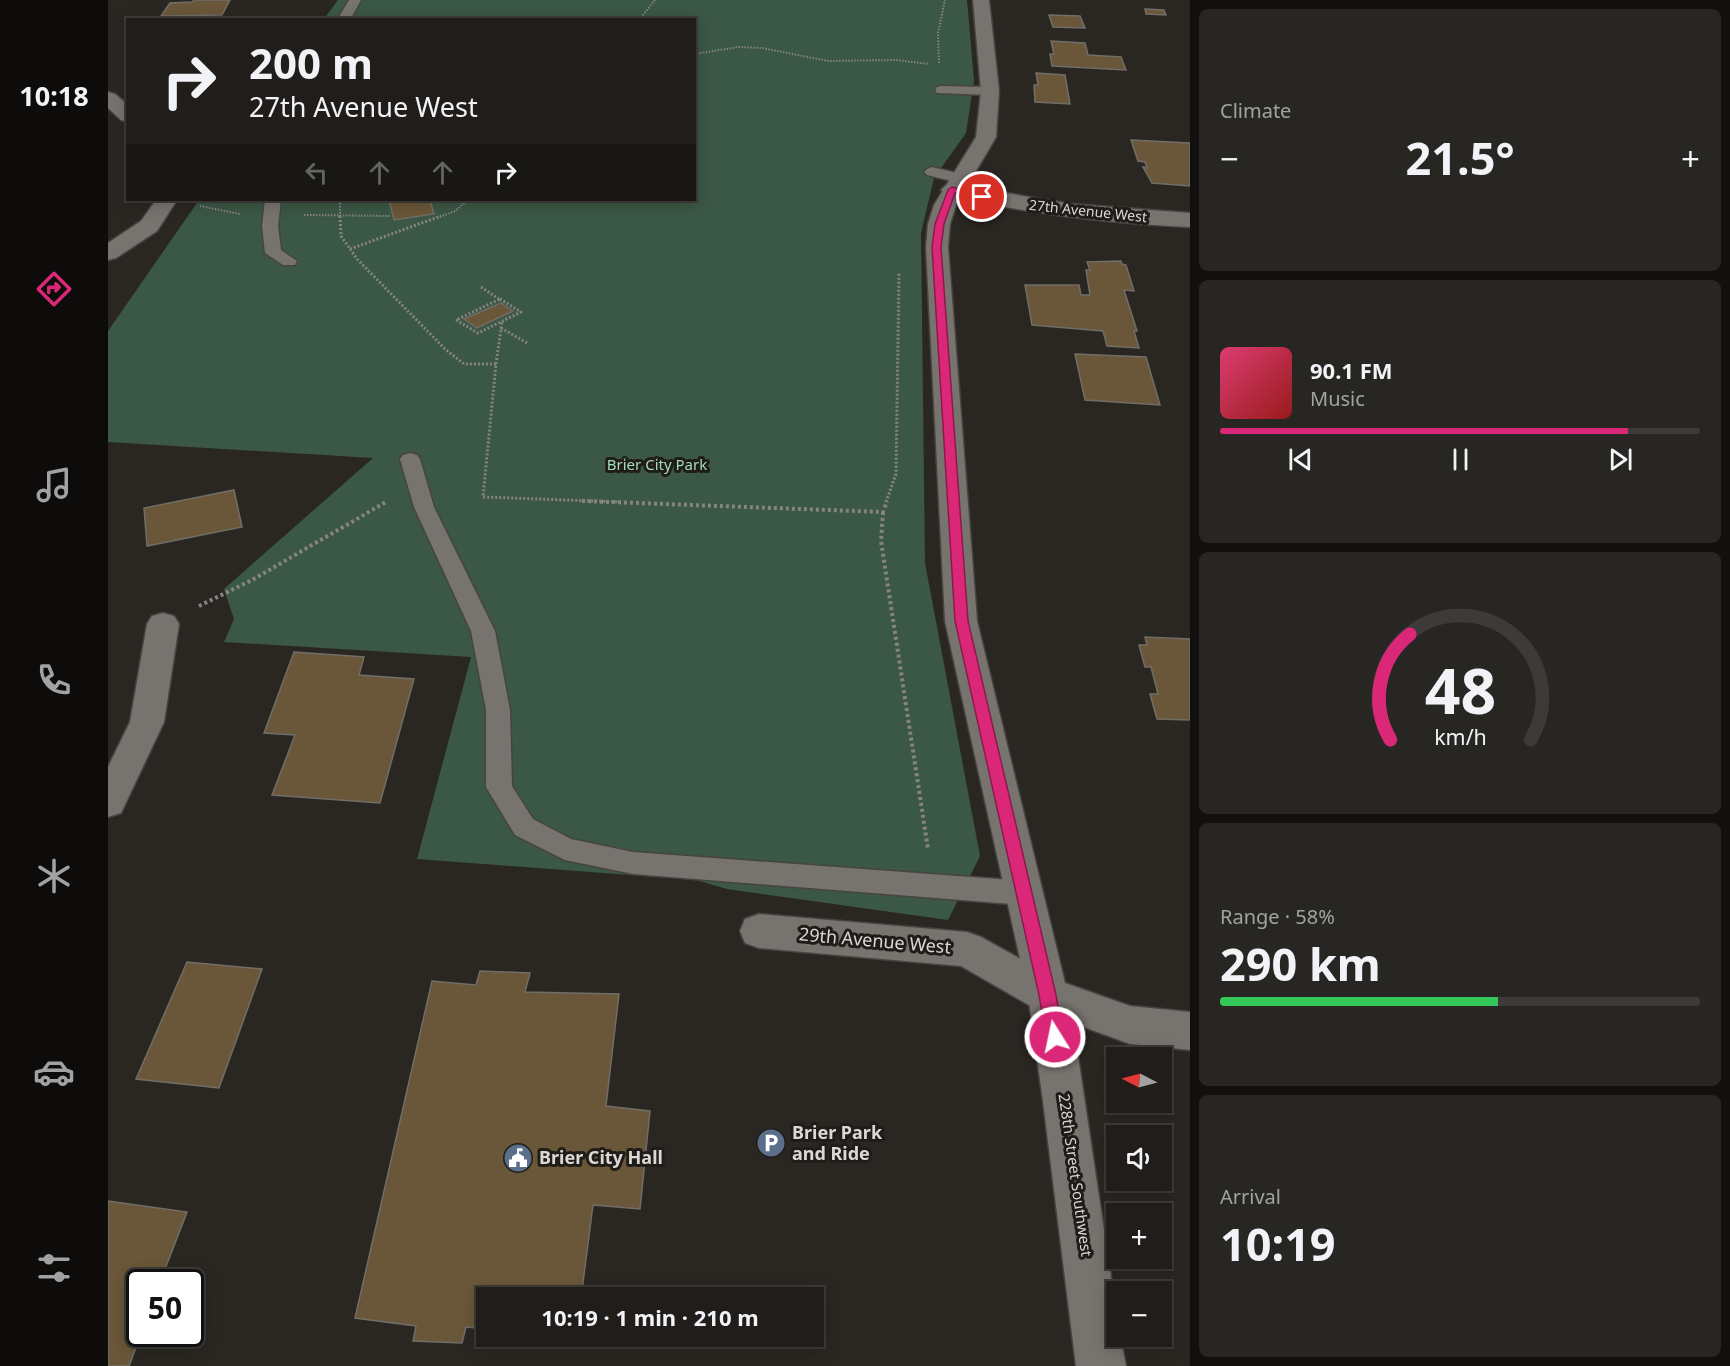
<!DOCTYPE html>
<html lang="en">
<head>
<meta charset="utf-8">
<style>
	:root { --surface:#201d1a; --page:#282623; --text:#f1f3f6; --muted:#a2a2a2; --line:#3d3b39; --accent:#db2777 }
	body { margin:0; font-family:"Noto Sans",sans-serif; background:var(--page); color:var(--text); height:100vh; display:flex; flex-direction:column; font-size:22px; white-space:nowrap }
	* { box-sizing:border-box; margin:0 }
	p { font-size:20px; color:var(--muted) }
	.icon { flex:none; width:33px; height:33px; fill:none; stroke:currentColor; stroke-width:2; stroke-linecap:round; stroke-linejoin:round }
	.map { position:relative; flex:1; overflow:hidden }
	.side { display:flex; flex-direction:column; gap:9px; padding:9px; background:#12100e; width:540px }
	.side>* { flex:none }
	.banner { position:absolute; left:18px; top:18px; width:570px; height:183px; border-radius:0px; box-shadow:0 3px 15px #0003,0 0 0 2px var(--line); background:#201d1a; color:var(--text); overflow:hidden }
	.needle { width:39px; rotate:276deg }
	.buttons { position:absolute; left:998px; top:1047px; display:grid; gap:12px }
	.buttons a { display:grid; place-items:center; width:66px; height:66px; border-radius:0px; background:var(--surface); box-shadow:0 3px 15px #0003,0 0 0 2px var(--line); font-size:30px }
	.speed { position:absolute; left:18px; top:1269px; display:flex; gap:12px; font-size:30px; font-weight:700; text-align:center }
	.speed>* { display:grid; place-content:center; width:78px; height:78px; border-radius:50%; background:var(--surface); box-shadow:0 3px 15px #0003,0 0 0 2px var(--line); line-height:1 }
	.speed .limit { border:3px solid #111; border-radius:9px; background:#fff; color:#111 }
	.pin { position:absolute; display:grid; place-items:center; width:51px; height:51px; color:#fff; margin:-26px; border:3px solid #fff; border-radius:50%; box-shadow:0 2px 6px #0007 }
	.me { position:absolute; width:66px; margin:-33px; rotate:350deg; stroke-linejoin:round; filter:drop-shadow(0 0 4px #0008) }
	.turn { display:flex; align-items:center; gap:21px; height:126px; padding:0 24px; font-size:27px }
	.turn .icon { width:78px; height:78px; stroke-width:2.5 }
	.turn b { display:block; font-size:42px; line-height:51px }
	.lanes { display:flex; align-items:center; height:57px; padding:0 24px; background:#0003; justify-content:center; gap:30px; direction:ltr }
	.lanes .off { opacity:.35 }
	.big { font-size:45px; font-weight:700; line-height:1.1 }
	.side .widget { flex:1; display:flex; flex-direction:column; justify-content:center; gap:9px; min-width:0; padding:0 21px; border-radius:9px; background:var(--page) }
	.side .dial { align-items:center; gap:0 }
	.dial svg { height:156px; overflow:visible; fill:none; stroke:var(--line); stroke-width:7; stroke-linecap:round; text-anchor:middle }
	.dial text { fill:var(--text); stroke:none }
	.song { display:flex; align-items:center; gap:18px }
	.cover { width:72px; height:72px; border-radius:9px; background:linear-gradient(135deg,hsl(340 70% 55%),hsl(0 70% 35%)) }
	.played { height:6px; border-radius:3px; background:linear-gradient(90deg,var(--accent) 85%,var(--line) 85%) }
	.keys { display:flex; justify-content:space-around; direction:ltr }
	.heat { display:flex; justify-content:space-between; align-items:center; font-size:33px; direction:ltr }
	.charge { height:9px; border-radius:4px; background:linear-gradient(90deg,#34c759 58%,var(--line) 0) }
	.trip { position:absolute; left:368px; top:1287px; width:348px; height:60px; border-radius:0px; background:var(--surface); box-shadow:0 3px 15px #0003,0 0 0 2px var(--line); font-weight:700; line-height:60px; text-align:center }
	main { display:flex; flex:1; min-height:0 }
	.tabs { display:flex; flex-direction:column; width:108px; justify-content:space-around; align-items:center; background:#0d0c0a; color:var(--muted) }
	.tabs .icon { width:42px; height:42px }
	.tabs .on { color:var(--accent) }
	.tabs b { font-size:27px; color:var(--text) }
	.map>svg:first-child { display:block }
	.green { fill:#3b5745 }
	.building { fill:#6a5739; stroke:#716d68; stroke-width:1.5 }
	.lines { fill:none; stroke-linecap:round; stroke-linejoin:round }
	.lane-casing { stroke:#474440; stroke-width:3 }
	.street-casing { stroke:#474440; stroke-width:3 }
	.secondary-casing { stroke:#474440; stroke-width:3 }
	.path-far2 { stroke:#868480; stroke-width:2; stroke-dasharray:1.5 1.5; stroke-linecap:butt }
	.path-far1 { stroke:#868480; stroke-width:3; stroke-dasharray:2 2; stroke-linecap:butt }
	.path { stroke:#868480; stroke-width:4; stroke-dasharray:3 3; stroke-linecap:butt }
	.lane { fill:#77736e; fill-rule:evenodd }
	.street { fill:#77736e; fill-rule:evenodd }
	.secondary { fill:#77736e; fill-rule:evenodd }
	.route { fill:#db2777; stroke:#8e194d; stroke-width:1.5 }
	.labels { text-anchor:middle; stroke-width:6; stroke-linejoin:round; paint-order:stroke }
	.far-street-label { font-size:14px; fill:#dbd9d6; stroke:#201d19 }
	.park-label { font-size:15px; fill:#a2ddb7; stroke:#201d19 }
	.street-label { font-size:15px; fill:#dbd9d6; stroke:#201d19 }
	.near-street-label { font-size:18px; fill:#dbd9d6; stroke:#201d19 }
	.near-poi-label { font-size:18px; font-weight:bold; fill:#dbd9d6; stroke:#201d19; text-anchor:start }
</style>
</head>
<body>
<main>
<nav class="tabs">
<b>10:18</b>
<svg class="icon on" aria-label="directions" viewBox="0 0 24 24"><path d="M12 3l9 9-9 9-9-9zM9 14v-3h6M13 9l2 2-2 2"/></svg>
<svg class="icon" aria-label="music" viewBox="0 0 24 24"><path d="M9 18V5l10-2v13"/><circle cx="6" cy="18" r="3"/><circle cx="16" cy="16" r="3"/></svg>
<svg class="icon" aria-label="phone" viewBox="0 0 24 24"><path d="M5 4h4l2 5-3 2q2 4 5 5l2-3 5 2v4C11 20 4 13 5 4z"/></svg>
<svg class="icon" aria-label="climate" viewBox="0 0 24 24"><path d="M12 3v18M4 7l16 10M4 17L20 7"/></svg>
<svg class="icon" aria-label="car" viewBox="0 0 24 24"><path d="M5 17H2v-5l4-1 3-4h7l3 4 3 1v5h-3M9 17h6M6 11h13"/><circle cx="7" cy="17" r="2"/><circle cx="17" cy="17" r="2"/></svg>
<svg class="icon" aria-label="filters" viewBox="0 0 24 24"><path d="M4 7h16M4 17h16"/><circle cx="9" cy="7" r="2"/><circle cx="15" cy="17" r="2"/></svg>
</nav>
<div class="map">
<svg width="1082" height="1366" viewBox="0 0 1082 1366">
	<rect width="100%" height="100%" fill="#2a2722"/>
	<!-- green -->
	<path class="green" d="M230,0h629l7,80 -8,53 -32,45 -13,55 4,330 55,293 -32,64 -221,-31 -31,-9 -279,-21 54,-202 -247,-15 10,-23 -10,-30 149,-131 -265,-16v-111l91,-131h495v-180l-370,-1z"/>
	<!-- building -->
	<path class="building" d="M86,0h36l-8,15 -61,1 9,-13 22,-1z
		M1037,9l19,1 2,5 -20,-1z
		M941,15l31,1 5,12 -32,-1z
		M943,41l34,2 3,12 33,2 5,13 -74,-4 -2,-12h4z
		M928,73l29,2 5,29 -35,-2 -1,-17h4z
		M1023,140l59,3v43l-38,-3 -9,-16 4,1 -2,-6 -7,-1z
		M281,200h41l4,14 -40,6z
		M1013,261l1,3 4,1 8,26 -10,-1 13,41h-3l5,17 -32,-2 -4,-15 -71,-6 -7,-40h54l2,10h9l-4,-25h4l-3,-8z
		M393,303l12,8 -36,17 -13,-9z
		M967,354l71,3 14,48 -75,-5z
		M126,490l8,37 -95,19 -3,-38z
		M1037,637l45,2v81l-33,-1 -7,-25h8l-7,-27h-6l-6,-22h8z
		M186,652l70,5 -5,18 55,4 -34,124 -108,-8 23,-60 -31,-2z
		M79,962l75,7 -43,119 -83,-9z
		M372,971l50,2 -5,19 94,2 -13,112 44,5 -10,98 -47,-4 -12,93h-95v31l-20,-2 -4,16 -49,-2 3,-15 -61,-8 77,-337 44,4z
		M0,1201l79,11 -27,70h-20v52h1l-12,32h-21z"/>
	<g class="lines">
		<!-- lane casing -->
		<g class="lane-casing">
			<path id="lane" d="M241,0h12l-11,20h-13z
				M834,86l48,1 7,4 -7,4 -53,-2 -2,-3 2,-3z
				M824,167l33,8 3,3 -8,5 -33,-8 -3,-3 3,-3z
				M157,200h16l-3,26 3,24 16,11 -2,4h-12l-18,-12 -3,-27z
				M302,453l7,2 3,4 14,48 61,124 15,79 2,76 21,33 38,20 62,13 391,29 10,4 4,8 -4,8 -10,4 -391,-31 -68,-14 -50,-25 -29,-48v-77l-15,-79 -57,-124 -14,-48 3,-4z"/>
		</g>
		<!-- street casing -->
		<g class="street-casing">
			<path id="street" d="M0,92l7,2 13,11v17l-7,-2 -13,-12z
				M844,184l119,20 119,9v14c-82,-4 -165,-13 -245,-33l-4,-4 4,-4z
				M48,200h21l-20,31 -41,27 -8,2v-17l33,-22z
				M55,613l11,3 5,8 -15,98 -43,91 -13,4v-50l22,-45 17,-98 5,-8z
				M651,914l208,18 14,5 81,45 6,13 -6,13 -14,5 -14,-5 -73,-42 -202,-18 -14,-5 -5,-12 5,-12z"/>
		</g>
		<!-- secondary casing -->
		<g class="secondary-casing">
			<path id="secondary" d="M865,0h16l10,91 -3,46 -40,68 -6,19 -2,23 29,374 88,362 65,23 60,6v38l-60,-6 -57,-21 43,287v26h4l6,30h-50l-33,-265 -15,-106 -83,-374 -19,-374 2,-23 6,-19 42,-68 5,-46z"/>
		</g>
		<!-- path-far2 -->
		<path class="path-far2" d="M531,20l16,-20
			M586,54l45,-7 23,1 66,13 68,-1 33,4
			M831,63l-1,-30 7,-33
			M232,200v18
			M92,206l40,8
			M196,215l86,1
			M329,218l18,-7 13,-11"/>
		<!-- path-far1 -->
		<path class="path-far1" d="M232,216l1,20 16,23 88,90 19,15h32l-13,133 139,5
			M242,249l91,-33
			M373,287l18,12
			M392,299l21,13 -43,21 -22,-13z
			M393,328l26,15
			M388,364l6,-42
			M778,502l10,-28 3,-201"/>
		<!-- path -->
		<path class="path" d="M474,501l301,11 4,-11
			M775,512l-2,29 47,308
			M91,606l53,-26 134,-78"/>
		<!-- lane -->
		<use href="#lane" class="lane"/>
		<!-- street -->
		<use href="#street" class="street"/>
		<!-- secondary -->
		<use href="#secondary" class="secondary"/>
	</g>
	<!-- route -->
	<path class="route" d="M844,187l35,10 -5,2 -27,-6 -11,31 -3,23 27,374 88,374 7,42 -2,6 -6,2 -6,-2 -3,-6 -7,-42 -84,-374 -23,-374 3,-23 13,-34z"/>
	<!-- icons -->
	<defs>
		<g id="parking-disc" transform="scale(1.5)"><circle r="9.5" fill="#5c6f8a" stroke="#201d19"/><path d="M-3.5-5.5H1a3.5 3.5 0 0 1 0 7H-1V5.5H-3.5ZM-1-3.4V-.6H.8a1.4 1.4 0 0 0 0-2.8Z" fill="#fff"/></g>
		<g id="civic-disc" transform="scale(1.5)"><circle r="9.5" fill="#5c6f8a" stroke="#201d19"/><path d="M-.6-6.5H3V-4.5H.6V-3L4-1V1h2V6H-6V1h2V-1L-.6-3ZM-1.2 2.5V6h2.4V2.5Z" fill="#fff"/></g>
	</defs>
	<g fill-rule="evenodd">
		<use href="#parking-disc" x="663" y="1143"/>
		<use href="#civic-disc" x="410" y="1158"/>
	</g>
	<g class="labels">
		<!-- far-street labels -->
		<g class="far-street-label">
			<text transform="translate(980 211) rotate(6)" y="5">27th Avenue West</text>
		</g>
		<!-- park labels -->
		<g class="park-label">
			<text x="549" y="470">Brier City Park</text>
		</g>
		<!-- street labels -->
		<g class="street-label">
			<text transform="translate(967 1175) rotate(82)" y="5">228th Street Southwest</text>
		</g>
		<!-- near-street labels -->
		<g class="near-street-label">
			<text transform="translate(767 941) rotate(5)" y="6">29th Avenue West</text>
		</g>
		<!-- near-poi labels -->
		<g class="near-poi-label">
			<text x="684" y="1139">Brier Park<tspan x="684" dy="21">and Ride</tspan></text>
			<text x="431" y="1164">Brier City Hall</text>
		</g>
	</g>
</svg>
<div class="buttons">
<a><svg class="needle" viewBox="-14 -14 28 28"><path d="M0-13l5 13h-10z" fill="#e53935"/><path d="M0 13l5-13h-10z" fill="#a2a2a2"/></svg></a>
<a><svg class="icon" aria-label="sound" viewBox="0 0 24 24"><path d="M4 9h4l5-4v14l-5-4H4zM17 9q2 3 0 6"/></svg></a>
<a>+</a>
<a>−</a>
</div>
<div class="speed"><div class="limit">50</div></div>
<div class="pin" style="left:874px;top:197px;background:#d93025"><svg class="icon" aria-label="arrive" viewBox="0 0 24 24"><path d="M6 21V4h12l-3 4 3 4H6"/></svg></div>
<svg class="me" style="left:947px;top:1037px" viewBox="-20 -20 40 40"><circle r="17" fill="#db2777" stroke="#fff" stroke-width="3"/><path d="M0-11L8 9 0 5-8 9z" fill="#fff"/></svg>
<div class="trip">10:19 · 1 min · 210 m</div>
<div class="banner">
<div class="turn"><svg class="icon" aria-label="right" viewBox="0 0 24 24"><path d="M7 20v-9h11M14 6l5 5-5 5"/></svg><div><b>200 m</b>27th Avenue West</div></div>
<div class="lanes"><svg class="icon off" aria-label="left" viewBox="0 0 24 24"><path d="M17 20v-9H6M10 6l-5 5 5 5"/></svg><svg class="icon off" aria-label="ahead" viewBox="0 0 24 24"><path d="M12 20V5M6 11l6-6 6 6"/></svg><svg class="icon off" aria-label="ahead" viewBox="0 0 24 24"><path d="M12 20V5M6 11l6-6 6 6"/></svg><svg class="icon" aria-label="right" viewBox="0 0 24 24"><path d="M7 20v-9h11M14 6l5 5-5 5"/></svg></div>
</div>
</div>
<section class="side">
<div class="widget"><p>Climate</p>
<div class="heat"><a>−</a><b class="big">21.5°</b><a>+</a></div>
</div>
<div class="widget">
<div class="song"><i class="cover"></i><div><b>90.1 FM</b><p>Music</p></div></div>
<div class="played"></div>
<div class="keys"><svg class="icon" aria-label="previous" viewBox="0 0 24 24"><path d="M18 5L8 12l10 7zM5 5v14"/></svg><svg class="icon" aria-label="pause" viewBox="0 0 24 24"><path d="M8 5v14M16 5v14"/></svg><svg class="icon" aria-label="next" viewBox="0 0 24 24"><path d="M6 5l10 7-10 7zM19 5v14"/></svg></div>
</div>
<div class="widget dial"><svg viewBox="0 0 100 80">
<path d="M14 69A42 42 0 1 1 86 69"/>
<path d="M14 69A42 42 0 0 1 24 15" stroke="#db2777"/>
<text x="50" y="56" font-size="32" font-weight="700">48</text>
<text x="50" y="72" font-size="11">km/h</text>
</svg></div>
<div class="widget"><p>Range · 58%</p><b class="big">290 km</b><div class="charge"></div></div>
<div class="widget"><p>Arrival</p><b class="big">10:19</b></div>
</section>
</main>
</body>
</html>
